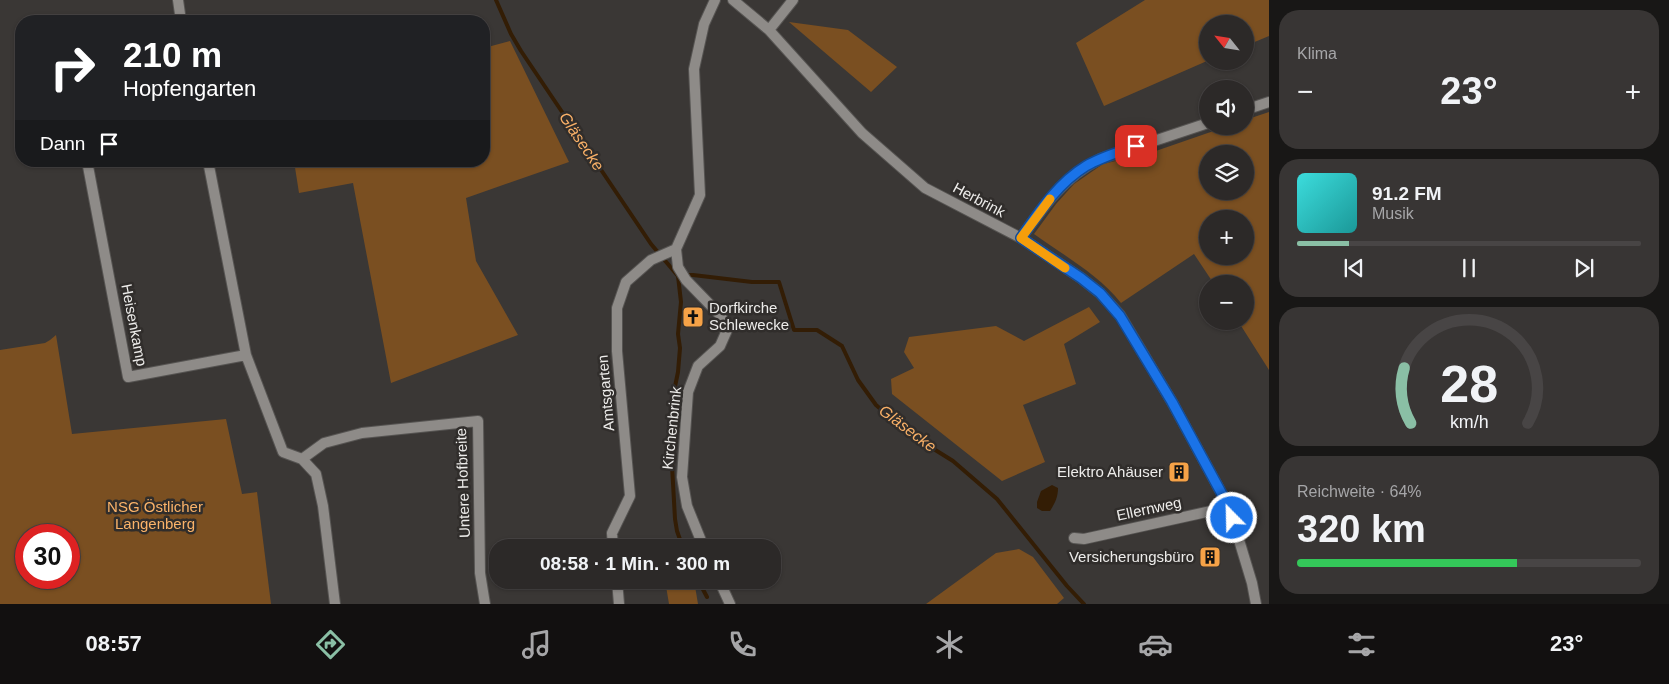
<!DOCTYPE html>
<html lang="de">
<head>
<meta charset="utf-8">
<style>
	:root { --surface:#2c2928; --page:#383534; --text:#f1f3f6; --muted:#a6a6a8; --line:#484545; --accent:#8abfa5 }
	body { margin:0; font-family:Arial,sans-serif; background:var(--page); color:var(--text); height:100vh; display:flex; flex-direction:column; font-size:19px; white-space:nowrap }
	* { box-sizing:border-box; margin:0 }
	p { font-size:16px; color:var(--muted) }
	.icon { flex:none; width:28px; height:28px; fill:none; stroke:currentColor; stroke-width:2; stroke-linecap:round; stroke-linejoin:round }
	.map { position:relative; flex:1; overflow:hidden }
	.drawer { display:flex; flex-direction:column; gap:10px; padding:10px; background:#181716; width:400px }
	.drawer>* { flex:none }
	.top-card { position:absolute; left:15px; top:15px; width:475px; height:152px; border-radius:20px; box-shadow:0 1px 4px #0004,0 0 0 1px var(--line); background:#202124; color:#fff; overflow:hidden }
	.needle { width:32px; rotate:300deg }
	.controls { position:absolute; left:1199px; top:15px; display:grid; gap:10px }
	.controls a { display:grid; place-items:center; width:55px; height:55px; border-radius:50%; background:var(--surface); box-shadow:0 1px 4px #0004,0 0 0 1px var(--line); font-size:25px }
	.speed { position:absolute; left:15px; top:524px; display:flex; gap:10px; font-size:25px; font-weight:700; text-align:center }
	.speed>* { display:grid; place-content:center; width:65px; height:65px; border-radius:50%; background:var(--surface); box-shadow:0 1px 4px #0004,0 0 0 1px var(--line); line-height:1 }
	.speed .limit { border:8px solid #d22; background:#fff; color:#111 }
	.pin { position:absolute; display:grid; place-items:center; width:42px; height:42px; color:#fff; margin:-21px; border-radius:10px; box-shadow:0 2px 8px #0006 }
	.me { position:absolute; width:55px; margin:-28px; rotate:337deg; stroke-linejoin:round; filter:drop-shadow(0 0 4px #0008) }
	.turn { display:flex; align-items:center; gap:18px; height:105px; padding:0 25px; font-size:22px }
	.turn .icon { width:65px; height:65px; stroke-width:2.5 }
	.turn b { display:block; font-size:35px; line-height:42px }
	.then { display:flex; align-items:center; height:48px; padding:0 25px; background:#0003; gap:10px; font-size:19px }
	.big { font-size:38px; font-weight:600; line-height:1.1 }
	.drawer .card { flex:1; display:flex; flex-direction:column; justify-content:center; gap:8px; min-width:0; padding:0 18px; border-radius:20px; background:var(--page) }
	.drawer .dial { align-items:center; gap:0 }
	.dial svg { height:130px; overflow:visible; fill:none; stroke:var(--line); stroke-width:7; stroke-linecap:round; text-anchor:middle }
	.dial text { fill:var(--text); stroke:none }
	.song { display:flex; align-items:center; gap:15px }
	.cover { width:60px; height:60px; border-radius:8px; background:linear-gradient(135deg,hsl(180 70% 55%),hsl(180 70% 35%)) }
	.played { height:5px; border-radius:2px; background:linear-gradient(90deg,var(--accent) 15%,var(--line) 15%) }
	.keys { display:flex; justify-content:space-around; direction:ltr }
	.heat { display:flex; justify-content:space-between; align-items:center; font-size:28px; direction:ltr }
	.charge { height:8px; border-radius:4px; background:linear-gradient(90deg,#34c759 64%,var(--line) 0) }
	.trip { position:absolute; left:489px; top:539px; width:292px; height:50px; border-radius:20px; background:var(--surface); box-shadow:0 1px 4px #0004,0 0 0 1px var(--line); font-weight:600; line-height:50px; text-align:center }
	.tabs { display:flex; height:80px; justify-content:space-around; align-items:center; background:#121010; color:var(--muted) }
	.tabs .icon { width:35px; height:35px }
	.tabs .active { color:var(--accent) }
	.tabs b { font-size:22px; color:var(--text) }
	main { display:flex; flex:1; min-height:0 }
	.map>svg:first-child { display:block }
	.green { fill:#7a4f21; fill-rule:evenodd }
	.water { fill:#331d05 }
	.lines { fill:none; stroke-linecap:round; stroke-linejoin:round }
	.stream { stroke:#331d05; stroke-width:4 }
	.street-casing { stroke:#565452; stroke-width:12 }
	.street { stroke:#8e8b88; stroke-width:10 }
	.route-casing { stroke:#114b97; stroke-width:12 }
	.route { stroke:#1a73e8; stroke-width:9 }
	.slow { stroke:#f59e0b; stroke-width:9 }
	.labels { text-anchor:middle; stroke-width:5; stroke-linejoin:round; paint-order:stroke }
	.street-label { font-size:15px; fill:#edecea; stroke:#302d2b }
	.poi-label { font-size:15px; fill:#edecea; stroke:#302d2b; text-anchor:end }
	.park-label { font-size:15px; fill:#fbb369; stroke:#302d2b }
	.water-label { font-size:16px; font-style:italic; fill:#f9b067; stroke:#302d2b }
</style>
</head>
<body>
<main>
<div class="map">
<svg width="1269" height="604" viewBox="0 0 1269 604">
	<rect width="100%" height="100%" fill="#3a3735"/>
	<!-- green -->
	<path class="green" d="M1145,0h124v36l-24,10v-22h-37l-1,37 -103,45 -28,-63z
		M789,22l59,8 49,37 -26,25z
		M510,41l59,121 -103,36 10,63 42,74 -127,48 -38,-200 -54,10 -5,-32h190v-113z
		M1269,112v258l-31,-49h7v-37h-31l-20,-30 -73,49c-23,-29 -58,-48 -87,-69l22,-30 18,-20 29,-20 47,-11 78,-27h17v-6zM1208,154h37v37h-37zM1208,219h37v37h-37z
		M1089,307l11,15 -36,22 12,40 -53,21 22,57 -43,19 -110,-87 -1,-15 23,-11 -10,-16 5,-15 87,-11 28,15z
		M56,335l16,99 154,-15 16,75 15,-2 14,112h-271v-254l45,-7 5,-3zM26,535h43v43h-43z
		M1019,549l14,8 31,41 -7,6h-131l70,-51z
		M665,580h29l4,24h-29z"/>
	<!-- water -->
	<path class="water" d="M1052,485l6,3c0,9 -3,15 -8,23h-8l-5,-3v-6l4,-11z"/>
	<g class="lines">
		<!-- stream -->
		<path class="stream" d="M496,0l15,34 10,17 130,193 27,32 3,26 -3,32 2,14 -2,24 -7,34v41l4,72 2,12 6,17
			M685,275h8l59,7h27l15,48h23l25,16 16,34 18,25 32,28 45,28 44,38 70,87 17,18
			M698,580l9,17"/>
		<!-- street casing -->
		<g class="street-casing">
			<path id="street" d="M178,0l3,21
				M733,0l36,30 93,103 63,55 96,50 60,40 19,15 20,22 52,87 57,105 23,76 4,21
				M769,30l24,-30
				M1245,110l24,-8
				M87,161l41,216 118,-22
				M208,161l38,194 37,97 19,7 14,15 7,32 12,98
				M1021,238c23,-33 43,-61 79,-79l108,-36
				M302,459l22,-16 38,-10 116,-12 2,152 5,31
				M1074,538l10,1 145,-32
				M613,548l-1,-15 18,-37 -13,-145v-43l9,-26 25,-22 25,-11
				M704,548l-17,-42 -5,-29 6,-85 10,-26 22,-20 8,-18 -8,-13 -34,-35 -8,-13 -2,-18 24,-54 -6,-126 10,-45 11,-24
				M617,580l2,24
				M719,580l11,24"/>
		</g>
		<!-- street -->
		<use href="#street" class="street"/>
	</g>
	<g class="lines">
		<!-- route casing -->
		<g class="route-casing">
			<path id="route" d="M1136,146c-17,6 -35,11 -50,20 -28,17 -47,46 -65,72l60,40 19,15 20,23 52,86 57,105 3,11"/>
		</g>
		<!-- route -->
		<use href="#route" class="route"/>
		<!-- slow -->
		<path class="slow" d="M1050,199l-29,39 44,30"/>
	</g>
	<!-- icons -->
	<defs>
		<g id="church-square" transform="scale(1.125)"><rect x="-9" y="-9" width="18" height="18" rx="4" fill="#f6a247" stroke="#302d2b"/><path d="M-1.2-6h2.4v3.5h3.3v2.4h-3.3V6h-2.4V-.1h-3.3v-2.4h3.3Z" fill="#111"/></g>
		<g id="building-square" transform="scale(1.125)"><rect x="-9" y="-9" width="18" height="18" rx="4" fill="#f6a247" stroke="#302d2b"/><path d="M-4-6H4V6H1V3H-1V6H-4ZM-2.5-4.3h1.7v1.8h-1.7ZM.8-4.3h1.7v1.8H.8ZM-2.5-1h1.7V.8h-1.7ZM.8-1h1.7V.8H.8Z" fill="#111"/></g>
	</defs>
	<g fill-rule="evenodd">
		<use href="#church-square" x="693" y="317"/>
		<use href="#building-square" x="1179" y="472"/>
		<use href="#building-square" x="1210" y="557"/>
	</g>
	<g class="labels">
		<!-- street labels -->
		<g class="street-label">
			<text transform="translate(979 200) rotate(28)" y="5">Herbrink</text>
			<text transform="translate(134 325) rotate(79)" y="5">Heisenkamp</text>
			<text transform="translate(606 393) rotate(-95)" y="5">Amtsgarten</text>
			<text transform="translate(672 428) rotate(-84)" y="5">Kirchenbrink</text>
			<text transform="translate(463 483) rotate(-92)" y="5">Untere Hofbreite</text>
			<text transform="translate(1149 509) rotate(-12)" y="5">Ellernweg</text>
		</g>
		<!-- poi labels -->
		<g class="poi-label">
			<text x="709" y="313" text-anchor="start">Dorfkirche<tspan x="709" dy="17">Schlewecke</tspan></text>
			<text x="1163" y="477">Elektro Ahäuser</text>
			<text x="1194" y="562">Versicherungsbüro</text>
		</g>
		<!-- park labels -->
		<g class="park-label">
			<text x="155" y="512">NSG Östlicher<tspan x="155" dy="17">Langenberg</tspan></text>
		</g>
		<!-- water labels -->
		<g class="water-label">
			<text transform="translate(582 141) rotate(56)" y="6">Gläsecke</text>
			<text transform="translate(908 428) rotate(37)" y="6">Gläsecke</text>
		</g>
	</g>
</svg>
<div class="controls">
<a><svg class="needle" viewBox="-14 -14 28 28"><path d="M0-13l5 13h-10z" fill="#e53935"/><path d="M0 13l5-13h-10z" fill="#a6a6a8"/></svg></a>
<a><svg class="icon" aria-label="sound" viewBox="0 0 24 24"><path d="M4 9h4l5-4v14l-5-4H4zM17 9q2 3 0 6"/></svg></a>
<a><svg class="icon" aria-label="layers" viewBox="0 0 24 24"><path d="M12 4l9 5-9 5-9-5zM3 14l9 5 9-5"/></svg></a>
<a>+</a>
<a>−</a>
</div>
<div class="speed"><div class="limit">30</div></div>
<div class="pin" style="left:1136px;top:146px;background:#d93025"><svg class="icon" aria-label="arrive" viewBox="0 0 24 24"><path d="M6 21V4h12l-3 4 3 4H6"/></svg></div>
<svg class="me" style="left:1232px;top:518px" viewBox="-20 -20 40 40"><circle r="17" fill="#1a73e8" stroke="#fff" stroke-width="3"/><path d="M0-11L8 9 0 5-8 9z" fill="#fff"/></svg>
<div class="trip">08:58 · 1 Min. · 300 m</div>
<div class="top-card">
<div class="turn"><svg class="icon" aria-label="right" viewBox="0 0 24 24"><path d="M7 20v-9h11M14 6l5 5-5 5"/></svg><div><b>210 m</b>Hopfengarten</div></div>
<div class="then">Dann<svg class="icon" aria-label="arrive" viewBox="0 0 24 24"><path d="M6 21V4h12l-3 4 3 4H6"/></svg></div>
</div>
</div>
<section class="drawer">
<div class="card"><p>Klima</p>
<div class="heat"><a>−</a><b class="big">23°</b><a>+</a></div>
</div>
<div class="card">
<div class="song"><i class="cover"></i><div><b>91.2 FM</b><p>Musik</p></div></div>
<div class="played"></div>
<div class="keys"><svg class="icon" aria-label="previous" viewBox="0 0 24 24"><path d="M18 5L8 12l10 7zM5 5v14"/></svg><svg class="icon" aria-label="pause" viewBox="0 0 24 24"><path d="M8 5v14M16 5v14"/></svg><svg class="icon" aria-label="next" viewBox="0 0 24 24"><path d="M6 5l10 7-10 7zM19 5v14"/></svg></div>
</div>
<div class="card dial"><svg viewBox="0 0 100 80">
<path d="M14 69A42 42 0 1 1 86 69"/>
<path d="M14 69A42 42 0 0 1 10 35" stroke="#8abfa5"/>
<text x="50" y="56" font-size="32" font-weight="700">28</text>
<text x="50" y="72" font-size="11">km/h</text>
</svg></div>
<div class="card"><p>Reichweite · 64%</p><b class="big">320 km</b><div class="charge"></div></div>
</section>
</main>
<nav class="tabs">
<b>08:57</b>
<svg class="icon active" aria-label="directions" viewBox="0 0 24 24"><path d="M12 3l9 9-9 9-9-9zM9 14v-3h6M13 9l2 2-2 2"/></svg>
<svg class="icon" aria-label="music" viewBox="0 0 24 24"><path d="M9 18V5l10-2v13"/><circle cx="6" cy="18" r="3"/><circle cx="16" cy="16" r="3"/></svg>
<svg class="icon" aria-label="phone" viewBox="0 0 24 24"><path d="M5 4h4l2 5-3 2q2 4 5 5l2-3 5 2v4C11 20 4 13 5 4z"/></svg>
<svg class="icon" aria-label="climate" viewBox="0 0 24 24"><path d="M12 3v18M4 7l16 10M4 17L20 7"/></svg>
<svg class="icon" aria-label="car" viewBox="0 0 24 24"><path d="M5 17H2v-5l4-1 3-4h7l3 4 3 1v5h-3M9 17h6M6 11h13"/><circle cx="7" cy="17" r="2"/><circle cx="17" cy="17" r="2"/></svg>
<svg class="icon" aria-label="filters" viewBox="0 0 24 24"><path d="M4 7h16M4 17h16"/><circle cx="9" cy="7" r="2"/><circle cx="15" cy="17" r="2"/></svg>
<b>23°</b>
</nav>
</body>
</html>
